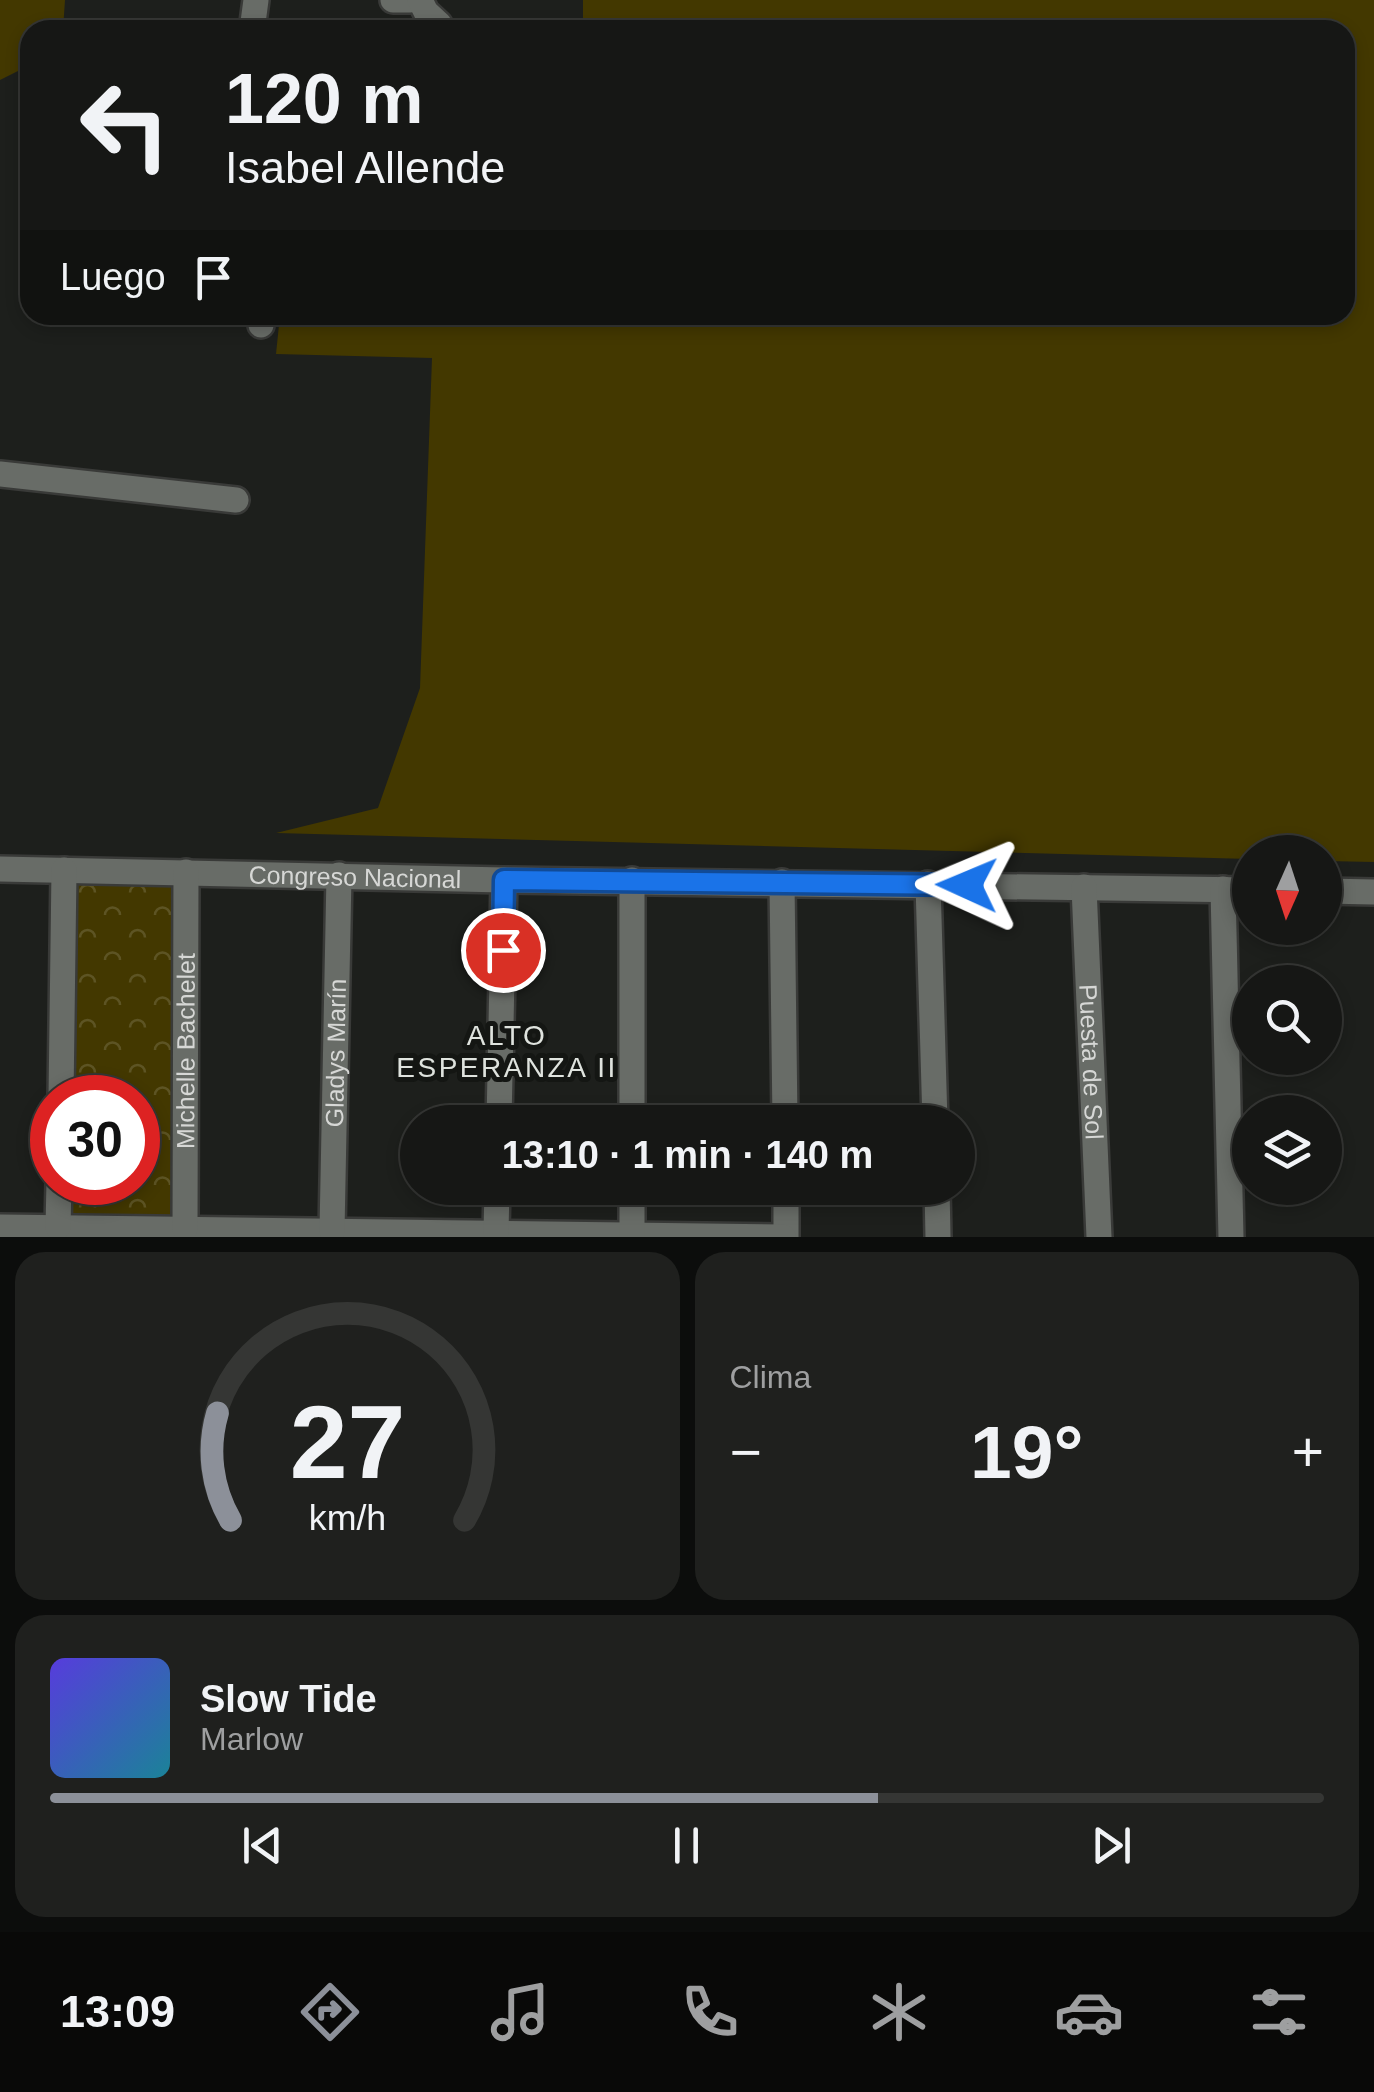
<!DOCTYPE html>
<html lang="es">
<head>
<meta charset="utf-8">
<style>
	:root { --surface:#161715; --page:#1f201e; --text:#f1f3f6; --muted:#9e9fa0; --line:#353634; --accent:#8c9099 }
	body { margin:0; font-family:Helvetica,sans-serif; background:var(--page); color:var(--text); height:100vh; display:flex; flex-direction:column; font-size:38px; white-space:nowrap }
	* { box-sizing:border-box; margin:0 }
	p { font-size:32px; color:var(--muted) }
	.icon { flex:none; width:55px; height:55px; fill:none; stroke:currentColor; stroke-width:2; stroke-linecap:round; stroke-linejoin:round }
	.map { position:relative; height:1237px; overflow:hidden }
	.sheet { display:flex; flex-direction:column; gap:15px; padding:15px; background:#0c0d0c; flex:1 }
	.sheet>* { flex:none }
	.guide { position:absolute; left:20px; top:20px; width:1335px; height:305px; border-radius:30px; box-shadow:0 5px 15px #0003,0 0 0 2px var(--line); background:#161715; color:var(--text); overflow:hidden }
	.needle { width:65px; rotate:183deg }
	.fabs { position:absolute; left:1232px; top:835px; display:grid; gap:20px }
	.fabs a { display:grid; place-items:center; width:110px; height:110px; border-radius:50%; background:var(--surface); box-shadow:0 5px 15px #0003,0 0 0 2px var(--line); font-size:50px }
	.speed { position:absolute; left:30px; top:1075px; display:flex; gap:20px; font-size:50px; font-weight:700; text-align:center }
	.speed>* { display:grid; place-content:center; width:130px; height:130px; border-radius:50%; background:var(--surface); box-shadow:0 5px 15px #0003,0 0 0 2px var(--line); line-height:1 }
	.speed .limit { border:15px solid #d22; background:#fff; color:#111 }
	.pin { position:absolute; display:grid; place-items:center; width:85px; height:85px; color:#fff; margin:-42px; border:5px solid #fff; border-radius:50%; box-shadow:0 2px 10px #0007 }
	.me { position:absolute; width:110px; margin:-55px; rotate:271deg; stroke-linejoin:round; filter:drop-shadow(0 0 8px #0008) }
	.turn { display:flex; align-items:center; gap:35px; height:210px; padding:0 40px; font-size:45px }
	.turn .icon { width:130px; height:130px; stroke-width:2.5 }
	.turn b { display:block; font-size:70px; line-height:85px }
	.then { display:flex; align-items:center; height:95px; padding:0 40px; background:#0003; gap:20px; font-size:38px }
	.big { font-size:75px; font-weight:700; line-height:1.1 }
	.sheet .tile { flex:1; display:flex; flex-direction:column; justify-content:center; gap:15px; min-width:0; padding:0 35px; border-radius:30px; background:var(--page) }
	.sheet .dial { align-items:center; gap:0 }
	.dial svg { height:260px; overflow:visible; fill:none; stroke:var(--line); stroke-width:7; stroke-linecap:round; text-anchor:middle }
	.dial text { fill:var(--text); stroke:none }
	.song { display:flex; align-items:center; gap:30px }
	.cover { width:120px; height:120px; border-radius:15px; background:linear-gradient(135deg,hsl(250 70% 55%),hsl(190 70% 35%)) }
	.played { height:10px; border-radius:5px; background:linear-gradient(90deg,var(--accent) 65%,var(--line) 65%) }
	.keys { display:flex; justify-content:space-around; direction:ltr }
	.heat { display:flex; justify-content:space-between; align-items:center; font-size:55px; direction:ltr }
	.sheet .tiles { flex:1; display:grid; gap:15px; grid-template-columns:1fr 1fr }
	.tile:last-child { grid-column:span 2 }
	.trip { position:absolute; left:400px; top:1105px; width:575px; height:100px; border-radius:50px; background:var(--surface); box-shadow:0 5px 15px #0003,0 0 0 2px var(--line); font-weight:700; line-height:100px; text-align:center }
	.tabs { display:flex; height:160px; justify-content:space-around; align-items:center; background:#090908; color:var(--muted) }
	.tabs .icon { width:70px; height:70px }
	.tabs .on { color:var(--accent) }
	.tabs b { font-size:45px; color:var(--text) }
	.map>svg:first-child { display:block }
	.green { fill:#433800 }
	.forest { fill:url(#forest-crowns) }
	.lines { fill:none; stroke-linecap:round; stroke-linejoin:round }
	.minor-casing { stroke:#393a38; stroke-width:30 }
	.minor { stroke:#686c67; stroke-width:25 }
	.route-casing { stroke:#114b97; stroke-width:25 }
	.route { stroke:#1a73e8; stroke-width:18 }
	.labels { text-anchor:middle; stroke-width:10; stroke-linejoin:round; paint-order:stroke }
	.street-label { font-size:25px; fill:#d6d7d5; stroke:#141613 }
	.neighbourhood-label { font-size:28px; letter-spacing:2.5px; fill:#dfe3de; stroke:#141613 }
</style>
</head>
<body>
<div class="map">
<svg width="1374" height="1237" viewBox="0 0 1374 1237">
	<defs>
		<pattern id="forest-crowns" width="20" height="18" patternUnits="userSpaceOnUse" patternTransform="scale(2.5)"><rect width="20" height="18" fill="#433800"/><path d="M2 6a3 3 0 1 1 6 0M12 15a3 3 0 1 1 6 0" fill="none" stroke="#5d5424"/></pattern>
	</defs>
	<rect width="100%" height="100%" fill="#1d1f1c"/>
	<!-- green -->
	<path class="green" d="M0,0h65l-2,30h-33v35l-30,15z
		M583,0h791v862l-49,-1v-9h-75v7l-974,-26 102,-25 42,-120 12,-330 -156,-4 4,-39h1065v-285h-762z"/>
	<!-- forest -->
	<path class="forest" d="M75,880l102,1 2,339 -111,-2 1,-35 69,-1v-84l-67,-1z"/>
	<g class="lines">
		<!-- minor casing -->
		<g class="minor-casing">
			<g id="minor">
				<path d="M393,0h17"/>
				<path d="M420,0l6,12 13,12"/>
				<path d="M252,30l4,-30"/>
				<path d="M261,325v-10"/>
				<path d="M0,474l236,26"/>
				<path id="s1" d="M0,869l504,11 746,10"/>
				<path d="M782,882l3,240"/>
				<path d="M928,884l7,238"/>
				<path id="s2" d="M1084,887l15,350"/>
				<path d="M1223,889l8,348"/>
				<path d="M1325,891l49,1"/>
				<path d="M61,1098l3,-228"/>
				<path d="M499,1122l5,-242"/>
				<path d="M632,1122v-242"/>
				<path d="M786,1188v49"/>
				<path d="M937,1188l1,49"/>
				<path d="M0,1227l783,10"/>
				<path d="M58,1227l1,-45"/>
				<path id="s3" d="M185,1229l1,-357"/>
				<path id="s4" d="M332,1231l7,-356"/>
				<path d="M496,1232l1,-44"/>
				<path d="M632,1234v-46"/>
			</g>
		</g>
		<!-- minor -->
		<use href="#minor" class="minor"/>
	</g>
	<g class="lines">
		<!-- route casing -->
		<g class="route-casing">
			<path id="route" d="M503,950l1,-70 463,5"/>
		</g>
		<!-- route -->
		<use href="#route" class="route"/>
	</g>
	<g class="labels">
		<!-- street labels -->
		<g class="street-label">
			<text dy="9" stroke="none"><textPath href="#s1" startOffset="355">Congreso Nacional</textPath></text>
			<text dy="9" stroke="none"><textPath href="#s3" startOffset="178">Michelle Bachelet</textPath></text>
			<text dy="9" stroke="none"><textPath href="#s4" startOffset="178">Gladys Marín</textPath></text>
			<text dy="9" stroke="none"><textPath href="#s2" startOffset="175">Puesta de Sol</textPath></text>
		</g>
		<!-- neighbourhood labels -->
		<g class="neighbourhood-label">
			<text x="507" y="1045">ALTO<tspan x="507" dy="32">ESPERANZA II</tspan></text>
		</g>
	</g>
</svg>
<div class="fabs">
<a><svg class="needle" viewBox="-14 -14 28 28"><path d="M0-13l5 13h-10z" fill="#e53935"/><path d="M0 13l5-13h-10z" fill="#9e9fa0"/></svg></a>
<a><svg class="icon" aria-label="search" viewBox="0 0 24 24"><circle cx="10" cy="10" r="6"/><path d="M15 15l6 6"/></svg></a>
<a><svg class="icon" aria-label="layers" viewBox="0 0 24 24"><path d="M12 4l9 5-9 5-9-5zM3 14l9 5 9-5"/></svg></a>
</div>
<div class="speed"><div class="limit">30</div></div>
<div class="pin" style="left:503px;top:950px;background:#d93025"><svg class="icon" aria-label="arrive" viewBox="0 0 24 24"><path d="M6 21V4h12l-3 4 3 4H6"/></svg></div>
<svg class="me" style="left:967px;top:885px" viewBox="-20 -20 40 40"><path d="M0-17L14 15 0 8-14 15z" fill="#1a73e8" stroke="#fff" stroke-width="4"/></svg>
<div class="trip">13:10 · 1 min · 140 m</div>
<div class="guide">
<div class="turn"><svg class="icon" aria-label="left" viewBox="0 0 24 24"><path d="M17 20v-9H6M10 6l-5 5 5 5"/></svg><div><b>120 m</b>Isabel Allende</div></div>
<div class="then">Luego<svg class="icon" aria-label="arrive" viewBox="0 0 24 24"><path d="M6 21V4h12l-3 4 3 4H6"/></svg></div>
</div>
</div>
<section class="sheet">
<div class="tiles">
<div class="tile dial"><svg viewBox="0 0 100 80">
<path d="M14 69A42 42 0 1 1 86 69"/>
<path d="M14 69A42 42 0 0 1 10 36" stroke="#8c9099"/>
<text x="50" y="56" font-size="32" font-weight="700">27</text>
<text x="50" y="72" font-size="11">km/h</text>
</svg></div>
<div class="tile"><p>Clima</p>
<div class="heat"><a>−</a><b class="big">19°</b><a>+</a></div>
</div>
<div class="tile">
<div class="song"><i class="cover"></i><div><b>Slow Tide</b><p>Marlow</p></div></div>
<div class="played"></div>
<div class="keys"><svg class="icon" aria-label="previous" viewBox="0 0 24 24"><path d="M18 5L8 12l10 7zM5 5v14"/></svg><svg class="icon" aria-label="pause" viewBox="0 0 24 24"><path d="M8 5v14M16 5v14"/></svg><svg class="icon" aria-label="next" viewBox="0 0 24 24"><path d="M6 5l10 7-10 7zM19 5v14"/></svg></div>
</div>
</div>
</section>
<nav class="tabs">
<b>13:09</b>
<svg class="icon on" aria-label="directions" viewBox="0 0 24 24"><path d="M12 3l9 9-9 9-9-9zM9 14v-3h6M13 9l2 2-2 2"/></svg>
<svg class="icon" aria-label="music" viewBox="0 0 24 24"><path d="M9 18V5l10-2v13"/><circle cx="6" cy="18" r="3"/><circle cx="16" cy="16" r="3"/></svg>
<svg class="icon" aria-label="phone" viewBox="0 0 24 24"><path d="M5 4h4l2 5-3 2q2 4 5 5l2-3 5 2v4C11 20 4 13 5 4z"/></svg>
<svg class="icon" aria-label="climate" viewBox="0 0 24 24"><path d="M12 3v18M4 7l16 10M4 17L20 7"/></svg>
<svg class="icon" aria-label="car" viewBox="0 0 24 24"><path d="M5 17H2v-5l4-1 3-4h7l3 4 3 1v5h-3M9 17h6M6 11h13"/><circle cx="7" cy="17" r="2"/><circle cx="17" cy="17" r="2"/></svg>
<svg class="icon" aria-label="filters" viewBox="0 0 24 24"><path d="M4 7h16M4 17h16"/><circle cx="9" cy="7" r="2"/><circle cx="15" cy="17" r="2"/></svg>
</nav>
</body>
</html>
